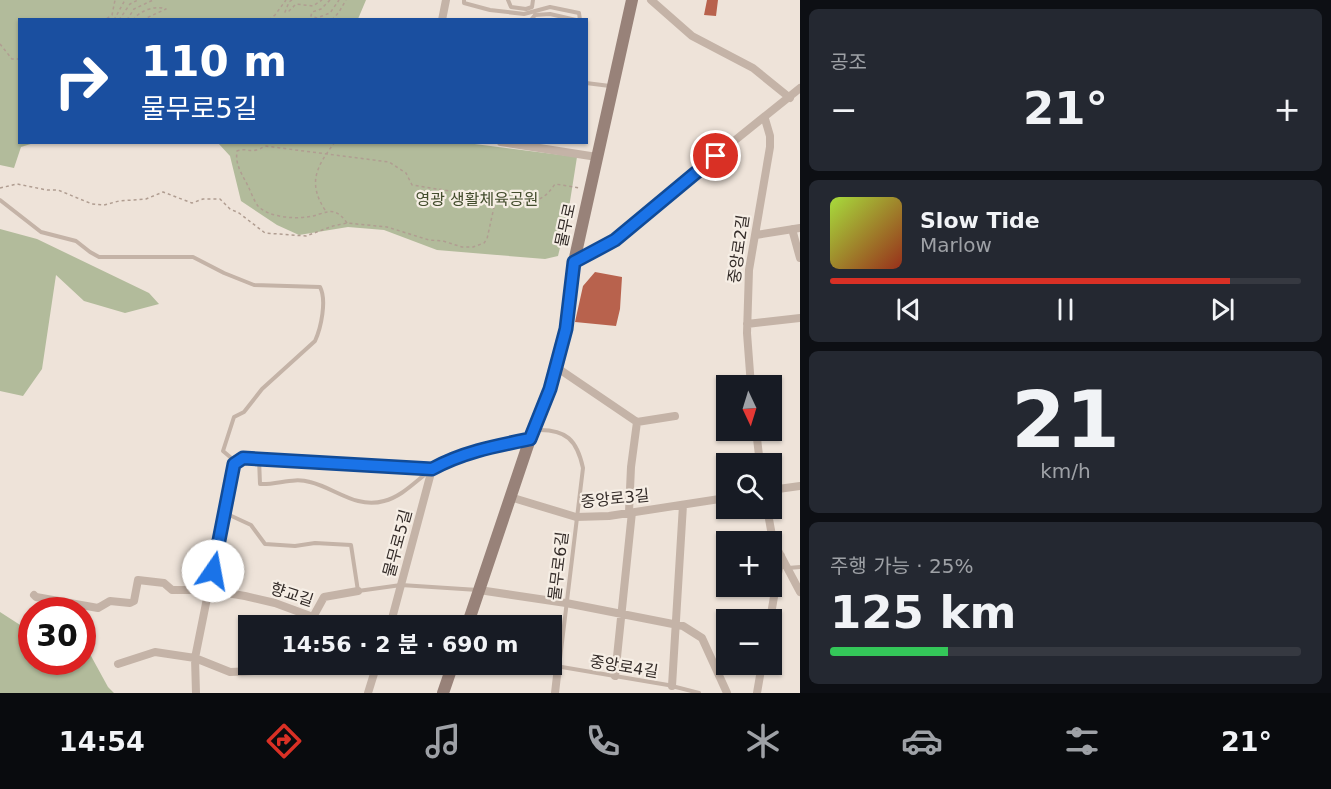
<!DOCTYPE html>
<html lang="ko">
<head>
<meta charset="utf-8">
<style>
	:root { --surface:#171b24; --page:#242831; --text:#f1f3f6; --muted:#9ea1a6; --line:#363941; --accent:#d93025 }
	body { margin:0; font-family:"DejaVu Sans","Noto Sans KR",sans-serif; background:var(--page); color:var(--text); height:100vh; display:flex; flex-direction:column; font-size:22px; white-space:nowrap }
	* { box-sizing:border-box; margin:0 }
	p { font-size:20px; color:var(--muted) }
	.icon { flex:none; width:33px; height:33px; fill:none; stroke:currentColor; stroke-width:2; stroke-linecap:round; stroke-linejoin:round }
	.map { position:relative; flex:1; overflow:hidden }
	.side { display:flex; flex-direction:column; gap:9px; padding:9px; background:#0d0f14; width:531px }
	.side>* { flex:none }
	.guide { position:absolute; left:18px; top:18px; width:570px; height:126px; border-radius:0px; box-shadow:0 2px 4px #0004; background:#1a4fa0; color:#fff; overflow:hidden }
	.needle { width:39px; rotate:176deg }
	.tools { position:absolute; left:716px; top:375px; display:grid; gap:12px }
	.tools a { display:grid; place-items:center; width:66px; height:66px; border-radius:0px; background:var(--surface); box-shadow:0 2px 4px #0004; font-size:30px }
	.speed { position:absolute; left:18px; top:597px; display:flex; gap:12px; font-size:30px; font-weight:700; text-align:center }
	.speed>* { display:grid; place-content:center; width:78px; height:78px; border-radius:50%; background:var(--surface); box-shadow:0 2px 4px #0004; line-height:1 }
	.speed .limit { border:9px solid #d22; background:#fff; color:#111 }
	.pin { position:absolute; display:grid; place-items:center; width:51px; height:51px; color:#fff; margin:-26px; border:3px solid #fff; border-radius:50%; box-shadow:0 2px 6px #0007 }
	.me { position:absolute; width:66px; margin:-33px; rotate:12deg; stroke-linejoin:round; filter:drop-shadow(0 0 4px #0008) }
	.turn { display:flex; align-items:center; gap:21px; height:126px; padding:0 24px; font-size:27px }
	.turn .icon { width:78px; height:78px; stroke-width:2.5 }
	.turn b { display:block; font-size:42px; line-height:51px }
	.big { font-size:45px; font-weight:700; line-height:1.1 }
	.side .card { flex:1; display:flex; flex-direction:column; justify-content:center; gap:9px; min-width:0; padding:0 21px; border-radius:9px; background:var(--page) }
	.side .dial { align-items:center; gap:0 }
	.dial b { font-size:78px; line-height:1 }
	.song { display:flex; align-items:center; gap:18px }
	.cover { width:72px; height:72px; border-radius:9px; background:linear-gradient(135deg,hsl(80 70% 55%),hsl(10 70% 35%)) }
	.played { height:6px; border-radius:3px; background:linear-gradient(90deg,var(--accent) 85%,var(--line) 85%) }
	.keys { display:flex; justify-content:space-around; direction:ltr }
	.heat { display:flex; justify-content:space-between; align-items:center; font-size:33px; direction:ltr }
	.charge { height:9px; border-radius:4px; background:linear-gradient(90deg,#34c759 25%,var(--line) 0) }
	.trip { position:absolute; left:238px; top:615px; width:324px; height:60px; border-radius:0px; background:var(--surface); box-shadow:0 2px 4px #0004; font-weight:700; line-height:60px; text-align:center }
	.tab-bar { display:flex; height:96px; justify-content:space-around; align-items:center; background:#090b0e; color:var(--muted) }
	.tab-bar .icon { width:42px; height:42px }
	.tab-bar .on { color:var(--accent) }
	.tab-bar b { font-size:27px; color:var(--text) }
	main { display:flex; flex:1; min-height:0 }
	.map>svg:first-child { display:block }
	.green { fill:#b2bb9b }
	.building { fill:#b8624d }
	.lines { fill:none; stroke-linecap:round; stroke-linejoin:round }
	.path { stroke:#b09d91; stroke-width:1.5; stroke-dasharray:3 3; stroke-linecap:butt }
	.service { stroke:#c4b3a7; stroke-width:4 }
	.minor { stroke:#c4b3a7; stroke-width:8 }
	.secondary { stroke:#988279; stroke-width:12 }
	.route-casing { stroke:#114b97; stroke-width:15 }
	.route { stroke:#1a73e8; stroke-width:10 }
	.labels { text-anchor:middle; stroke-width:4.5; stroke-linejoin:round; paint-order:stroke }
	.park-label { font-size:16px; fill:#434d2d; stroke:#f6eee5 }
	.street-label { font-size:16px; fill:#322a27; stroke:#f6eee5 }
</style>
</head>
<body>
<main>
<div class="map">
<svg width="800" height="693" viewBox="0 0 800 693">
	<rect width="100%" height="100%" fill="#eee3d9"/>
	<!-- green -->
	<path class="green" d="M0,0h366l-8,19 -338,1v122l14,1 -13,4 -7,21 -14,-3z
		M459,142l118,15 -9,57 -10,42 -13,3 -108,-9 -53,-20 -36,-3 -49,8 -22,-10 -36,-24 -11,-45 -12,-13z
		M0,229l37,10 112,54 10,11 -34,9 -41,-12 -28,-26 -14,94 -19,27 -23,-5z
		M0,612l31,20 1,30h50l1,-18 2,1 23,42 6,6h-114z"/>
	<!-- building -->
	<path class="building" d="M707,0h11l-2,16 -12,-1z
		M595,272l27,5 -2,32 -4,17 -41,-4 8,-36z"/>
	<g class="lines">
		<!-- path -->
		<path class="path" d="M292,0l-3,2 -4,10 4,-1 7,-7 17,2 9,-6
			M330,0l-9,9 -9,3 -1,4 6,2 13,-5 9,-13
			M101,20l5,-1 6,-4 3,-15
			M114,20l11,-20
			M119,20l11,-16 8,-4
			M127,20l7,-11 19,-9
			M133,20c7,-10 23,-15 33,-11l-24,11
			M269,20l6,-5 11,-15
			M332,20l7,-8 7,-12
			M0,44l12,15h8
			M0,188l17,-4 30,6h11l34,14 12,1 15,-4 27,-2 17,-7 29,11 11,-4h17l10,10 9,4 26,20 41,3 27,-10 14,-3 40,4 42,13 14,1 19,6h11l11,-4 3,-4 9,-41
			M325,210c-18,-28 -8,-44 10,-68
			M347,223c-14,-20 -22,-8 -40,-6 -14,2 -39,0 -49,-11 -4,-5 -7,-14 -10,-20 -6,-12 -13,-21 -11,-35 11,-4 14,4 28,-5l124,16 17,11 6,12 113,18c15,-2 22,-7 30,-19l25,4"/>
		<!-- service -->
		<path class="service" d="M464,0v3l26,7 34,4 26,-7 29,6 1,7
			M508,0l3,7 15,2 6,-2 1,-7
			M531,20l4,-5 15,-1 26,6
			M586,83l24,3
			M0,200l41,32 35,9 14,11 9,5h94l31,16 30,12 66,2c7,13 1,41 -5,54l-53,48 -18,23 -10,5 -11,34 13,11
			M537,430c29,-1 40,10 46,38l-24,199
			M259,459l1,25c17,1 33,-7 50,-2 25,6 46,27 74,19 20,-5 34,-23 50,-33 28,-17 60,-22 92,-28
			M225,513l26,12 14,19 30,2 20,-3 36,2 7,46 43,-6 77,5
			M788,568l12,-1
			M544,664l124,21 31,8"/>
		<!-- minor -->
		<path class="minor" d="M651,0l41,36 61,32 37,30
			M442,20l4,-20
			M501,142l96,15
			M792,229l8,29
			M756,235l44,-7
			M574,262l41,-22 31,-28 154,-124
			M747,324l53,-6
			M556,367l81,55 -6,45 -2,45
			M751,386l-4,-53 2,-63 21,-123v-11l-5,-17
			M637,422l38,-6
			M756,430l4,34
			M771,490l29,-4
			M510,497l66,20 33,-1 117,-18
			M767,508l6,33 27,51
			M479,590l87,13 117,23 19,12 25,55
			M34,595l2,2 62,11 12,-7 20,2 4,-2 4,-21 26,3 8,7h37l36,6 30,7 38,14 36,9
			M770,620l11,-64
			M298,626l15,-9 11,-20 34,-6
			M118,664l37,-12 40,6 35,14 24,-1 6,-7
			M615,676l17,-164
			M672,686l11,-181
			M196,693l-1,-35 39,-194 9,-6 101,8 88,3 -42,157
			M368,693l9,-29
			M555,693l3,-26
			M757,693l5,-29"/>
		<!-- secondary -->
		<path class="secondary" d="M467,626l63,-187 20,-50 16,-60 8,-67 58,-262
			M443,693l10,-29"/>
	</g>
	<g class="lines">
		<!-- route casing -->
		<g class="route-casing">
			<path id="route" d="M213,571l21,-107 9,-6 189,11c31,-17 63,-23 98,-30l20,-50 16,-60 8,-67 41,-22 101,-84"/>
		</g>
		<!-- route -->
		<use href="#route" class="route"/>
	</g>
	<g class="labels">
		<!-- park labels -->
		<g class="park-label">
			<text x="477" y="205">영광 생활체육공원</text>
		</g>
		<!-- street labels -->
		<g class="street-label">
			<text transform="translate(565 225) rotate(-78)" y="6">물무로</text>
			<text transform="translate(738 249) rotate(-82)" y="6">중앙로2길</text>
			<text transform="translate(615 498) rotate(-6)" y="6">중앙로3길</text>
			<text transform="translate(397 543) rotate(-75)" y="6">물무로5길</text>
			<text transform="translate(558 566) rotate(-83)" y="6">물무로6길</text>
			<text transform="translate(292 594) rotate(18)" y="6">향교길</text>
			<text transform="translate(624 666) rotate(9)" y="6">중앙로4길</text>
		</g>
	</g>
</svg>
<div class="tools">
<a><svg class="needle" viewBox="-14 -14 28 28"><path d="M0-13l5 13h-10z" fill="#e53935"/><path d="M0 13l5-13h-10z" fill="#9ea1a6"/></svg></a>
<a><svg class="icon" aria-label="search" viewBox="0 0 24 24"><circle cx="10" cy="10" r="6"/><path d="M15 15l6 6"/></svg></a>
<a>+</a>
<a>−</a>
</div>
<div class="speed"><div class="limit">30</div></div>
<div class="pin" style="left:716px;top:156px;background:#d93025"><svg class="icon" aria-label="arrive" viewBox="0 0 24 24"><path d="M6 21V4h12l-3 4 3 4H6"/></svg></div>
<svg class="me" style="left:213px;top:571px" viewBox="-20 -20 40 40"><circle r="19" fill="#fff"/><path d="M0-13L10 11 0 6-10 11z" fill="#1a73e8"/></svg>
<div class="trip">14:56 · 2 분 · 690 m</div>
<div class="guide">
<div class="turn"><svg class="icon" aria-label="right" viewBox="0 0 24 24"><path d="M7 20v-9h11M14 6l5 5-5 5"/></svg><div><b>110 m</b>물무로5길</div></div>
</div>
</div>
<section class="side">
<div class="card"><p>공조</p>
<div class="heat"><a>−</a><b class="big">21°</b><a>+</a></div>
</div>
<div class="card">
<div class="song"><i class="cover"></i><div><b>Slow Tide</b><p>Marlow</p></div></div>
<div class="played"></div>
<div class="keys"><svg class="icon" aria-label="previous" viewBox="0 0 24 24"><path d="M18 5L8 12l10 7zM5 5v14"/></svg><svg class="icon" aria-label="pause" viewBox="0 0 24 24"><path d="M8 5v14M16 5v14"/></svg><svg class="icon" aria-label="next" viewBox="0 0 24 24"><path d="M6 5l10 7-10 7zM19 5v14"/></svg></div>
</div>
<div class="card dial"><b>21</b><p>km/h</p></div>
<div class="card"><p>주행 가능 · 25%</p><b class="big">125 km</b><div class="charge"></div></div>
</section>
</main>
<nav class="tab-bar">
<b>14:54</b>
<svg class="icon on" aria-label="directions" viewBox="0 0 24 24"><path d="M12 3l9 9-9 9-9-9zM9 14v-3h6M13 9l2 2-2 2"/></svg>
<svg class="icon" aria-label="music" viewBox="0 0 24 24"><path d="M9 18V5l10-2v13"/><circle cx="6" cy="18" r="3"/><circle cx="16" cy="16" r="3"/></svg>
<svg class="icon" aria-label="phone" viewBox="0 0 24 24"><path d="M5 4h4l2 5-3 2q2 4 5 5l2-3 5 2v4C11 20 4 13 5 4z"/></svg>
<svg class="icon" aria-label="climate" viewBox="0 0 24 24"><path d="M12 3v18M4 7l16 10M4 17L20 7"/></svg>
<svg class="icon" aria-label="car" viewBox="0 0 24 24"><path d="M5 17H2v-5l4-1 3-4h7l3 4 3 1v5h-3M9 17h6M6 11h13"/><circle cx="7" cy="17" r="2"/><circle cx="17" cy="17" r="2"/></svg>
<svg class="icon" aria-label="filters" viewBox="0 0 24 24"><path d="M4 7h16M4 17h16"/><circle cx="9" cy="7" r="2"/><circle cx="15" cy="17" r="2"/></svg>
<b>21°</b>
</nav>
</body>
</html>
